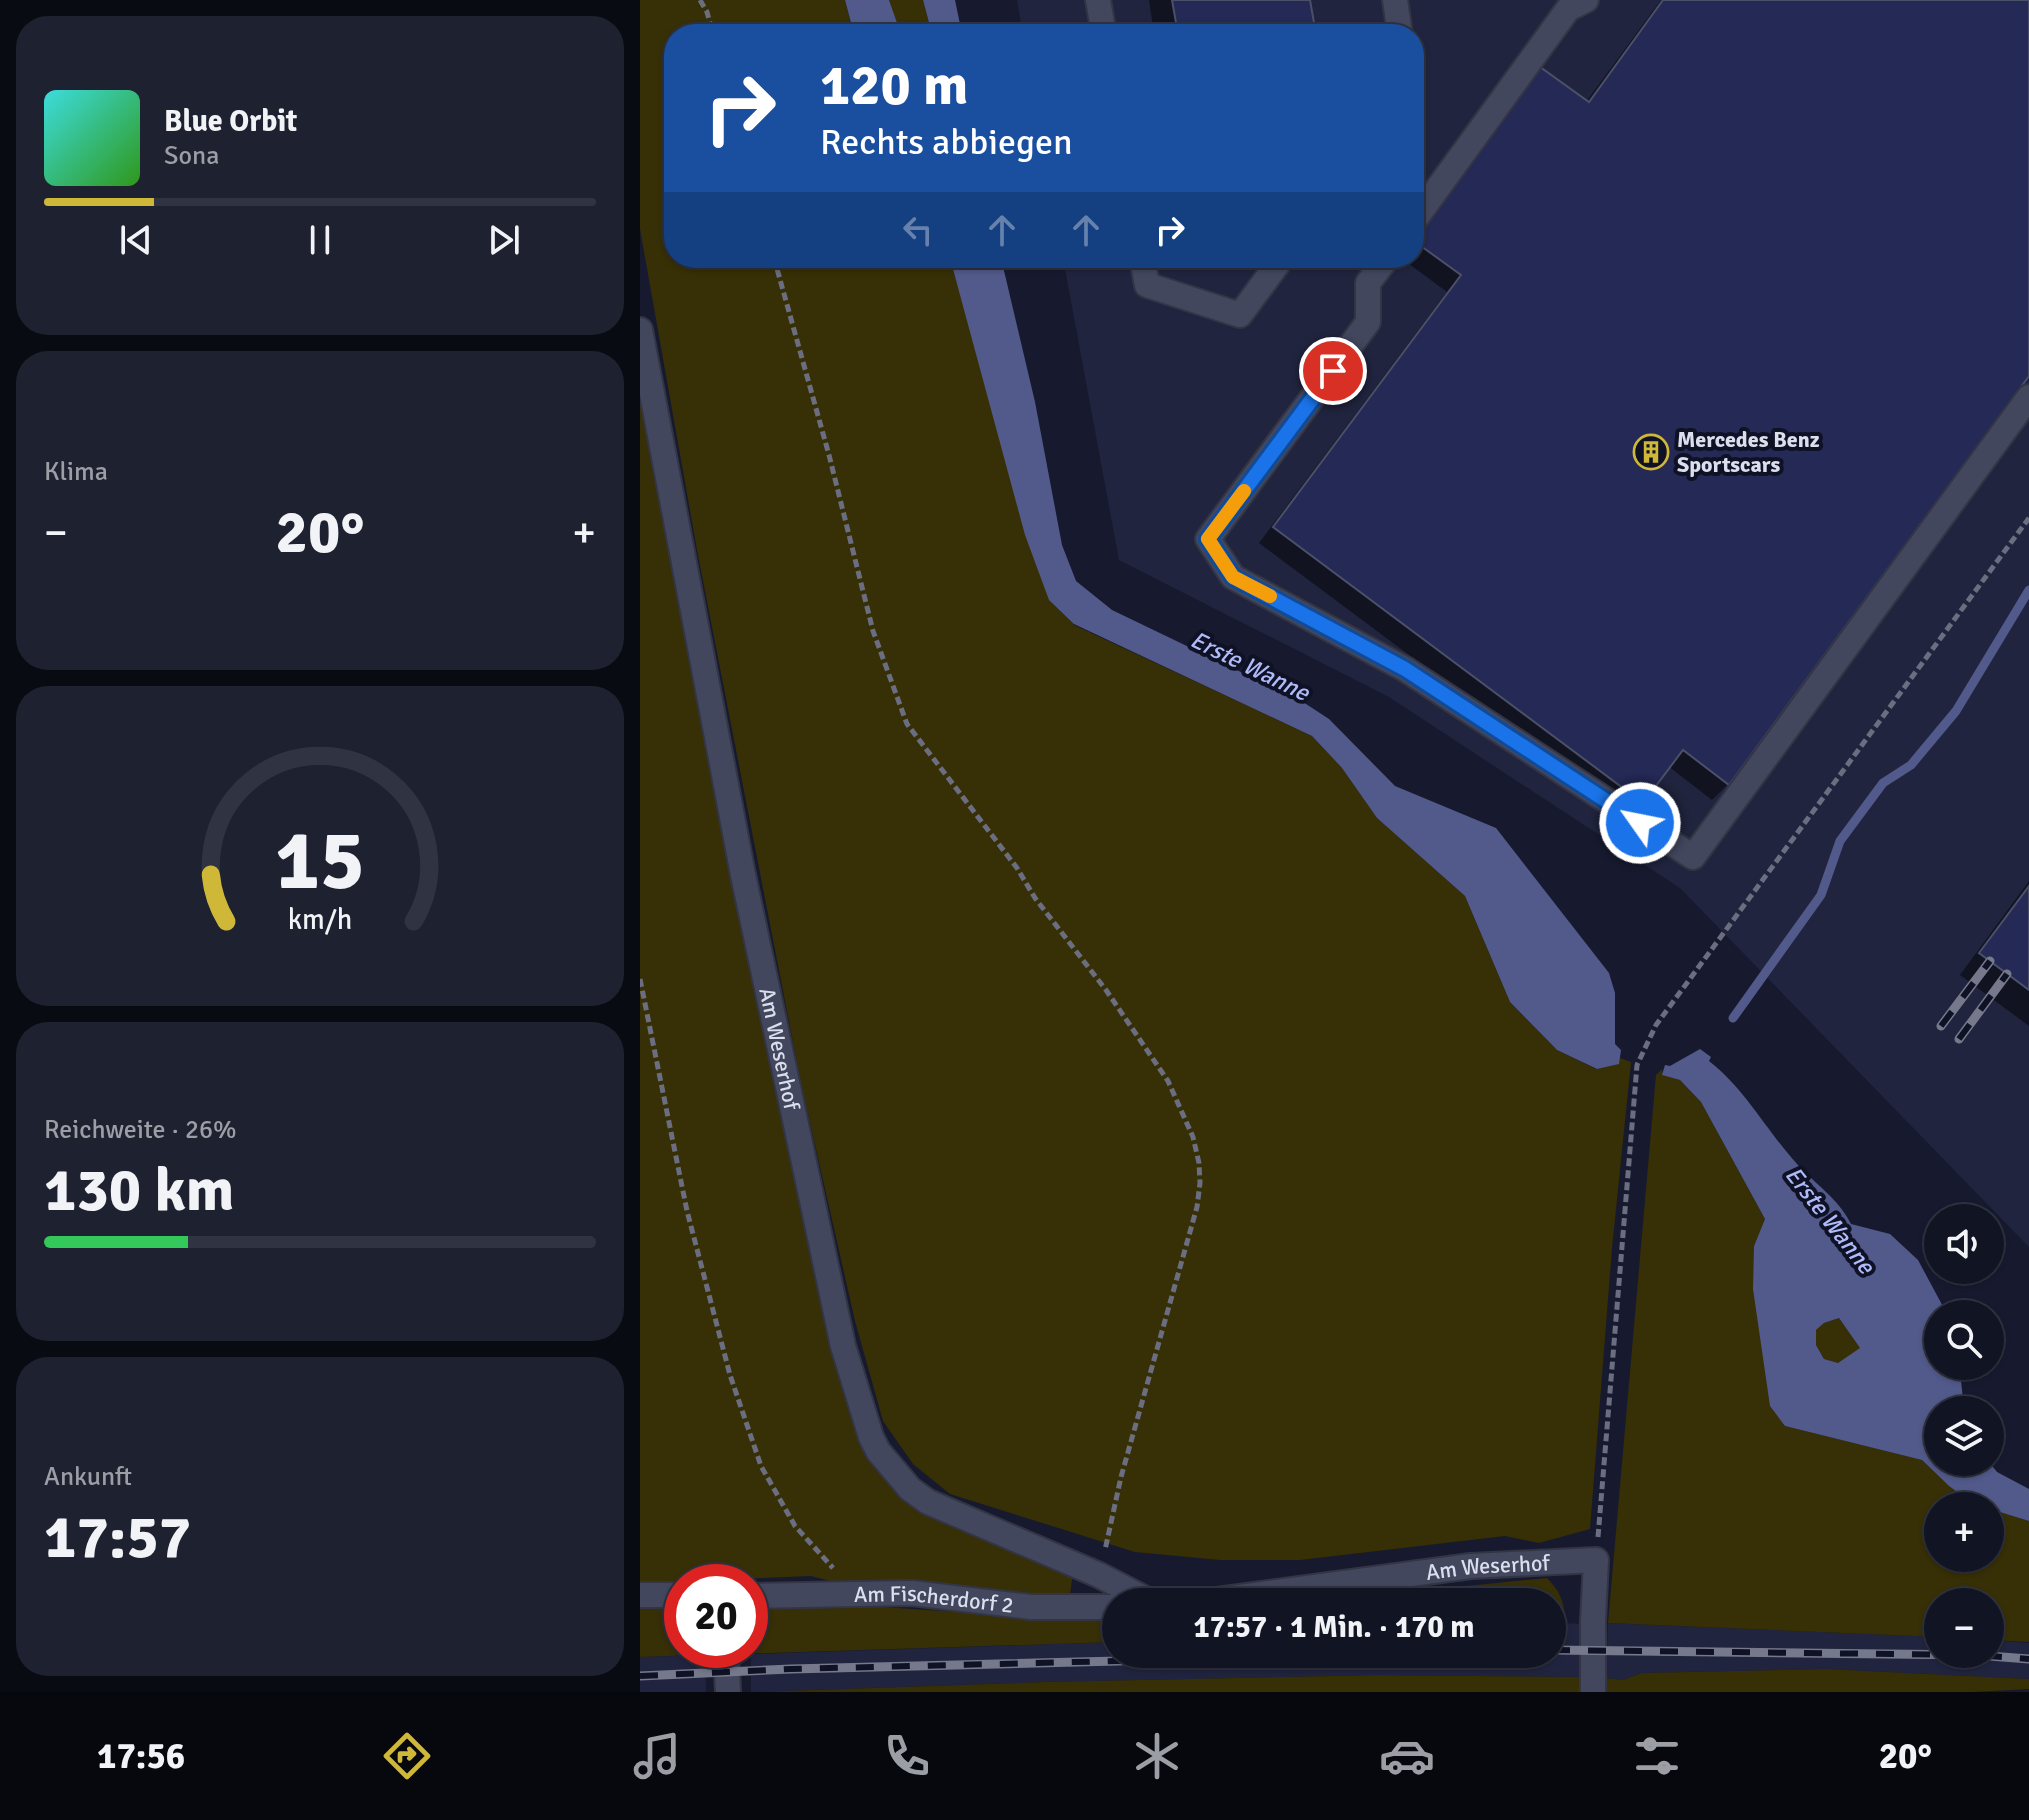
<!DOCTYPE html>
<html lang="de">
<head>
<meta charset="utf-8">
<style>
	:root { --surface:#111423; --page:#1e2130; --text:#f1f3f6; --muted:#9c9ea6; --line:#303341; --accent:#cfb837 }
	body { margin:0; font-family:Signika,sans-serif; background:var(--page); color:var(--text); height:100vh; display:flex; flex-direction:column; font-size:30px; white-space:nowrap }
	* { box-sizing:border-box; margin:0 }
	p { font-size:26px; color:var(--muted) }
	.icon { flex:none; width:44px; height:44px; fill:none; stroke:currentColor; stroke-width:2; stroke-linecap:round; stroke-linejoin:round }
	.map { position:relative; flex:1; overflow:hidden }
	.drawer { display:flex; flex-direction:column; gap:16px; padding:16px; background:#090b13; width:640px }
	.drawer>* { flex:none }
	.banner { position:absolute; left:24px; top:24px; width:760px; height:244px; border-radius:32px; box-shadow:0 2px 6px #0004,0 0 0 2px var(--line); background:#1a4fa0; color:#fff; overflow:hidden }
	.controls { position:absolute; left:1284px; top:1204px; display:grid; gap:16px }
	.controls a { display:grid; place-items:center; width:80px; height:80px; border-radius:50%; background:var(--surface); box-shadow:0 2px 6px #0004,0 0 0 2px var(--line); font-size:40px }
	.speed { position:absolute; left:24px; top:1564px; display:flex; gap:16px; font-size:40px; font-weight:700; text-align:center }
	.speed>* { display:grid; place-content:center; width:104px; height:104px; border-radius:50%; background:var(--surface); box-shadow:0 2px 6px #0004,0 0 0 2px var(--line); line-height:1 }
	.speed .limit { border:12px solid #d22; background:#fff; color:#111 }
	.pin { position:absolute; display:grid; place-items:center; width:68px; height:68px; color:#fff; margin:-34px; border:4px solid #fff; border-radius:50%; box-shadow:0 2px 8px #0007 }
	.me { position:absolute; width:88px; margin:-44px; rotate:303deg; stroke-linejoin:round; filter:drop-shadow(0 0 6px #0008) }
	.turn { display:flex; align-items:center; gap:28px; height:168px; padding:0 24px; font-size:36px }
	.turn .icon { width:104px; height:104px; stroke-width:2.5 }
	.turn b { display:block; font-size:56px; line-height:68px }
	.lanes { display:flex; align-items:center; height:76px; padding:0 24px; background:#0003; justify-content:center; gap:40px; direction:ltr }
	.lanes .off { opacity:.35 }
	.big { font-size:60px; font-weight:700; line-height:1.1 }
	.drawer .card { flex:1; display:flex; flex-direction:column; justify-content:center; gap:12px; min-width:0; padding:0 28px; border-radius:32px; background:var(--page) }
	.drawer .dial { align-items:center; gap:0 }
	.dial svg { height:208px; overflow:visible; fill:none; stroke:var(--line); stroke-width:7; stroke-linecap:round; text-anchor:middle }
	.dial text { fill:var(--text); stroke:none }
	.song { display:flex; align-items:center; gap:24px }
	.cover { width:96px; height:96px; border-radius:12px; background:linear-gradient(135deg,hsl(180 70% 55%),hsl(110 70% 35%)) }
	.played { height:8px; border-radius:4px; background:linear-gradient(90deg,var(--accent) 20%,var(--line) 20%) }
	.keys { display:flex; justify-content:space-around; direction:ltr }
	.heat { display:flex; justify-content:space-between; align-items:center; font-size:44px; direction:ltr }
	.charge { height:12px; border-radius:6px; background:linear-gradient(90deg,#34c759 26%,var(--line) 0) }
	.trip { position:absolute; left:462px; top:1588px; width:464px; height:80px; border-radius:40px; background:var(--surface); box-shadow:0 2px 6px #0004,0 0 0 2px var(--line); font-weight:700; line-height:80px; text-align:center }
	.menu { display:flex; height:128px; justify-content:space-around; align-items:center; background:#07080e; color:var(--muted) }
	.menu .icon { width:56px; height:56px }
	.menu .selected { color:var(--accent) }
	.menu b { font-size:36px; color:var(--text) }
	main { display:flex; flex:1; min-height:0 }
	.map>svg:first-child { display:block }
	.built { fill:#20243e }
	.green { fill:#372f05 }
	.water { fill:#525a8b; fill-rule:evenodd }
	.shadow { fill:#0007 }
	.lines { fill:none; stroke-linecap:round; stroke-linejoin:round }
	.stream { stroke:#525a8b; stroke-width:9 }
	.building { fill:#242956; stroke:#4b5068; stroke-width:2 }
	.minor-casing { stroke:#333545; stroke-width:28 }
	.path { stroke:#6b6e80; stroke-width:5; stroke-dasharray:8 4; stroke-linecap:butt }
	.minor { stroke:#42475e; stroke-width:24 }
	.rail-casing { stroke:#76798b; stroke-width:9 }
	.rail { stroke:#0f1125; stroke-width:6; stroke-dasharray:18; stroke-linecap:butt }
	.route-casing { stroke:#114b97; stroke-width:20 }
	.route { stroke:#1a73e8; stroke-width:14 }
	.slow { stroke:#f59e0b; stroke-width:14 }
	.labels { text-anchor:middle; stroke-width:8; stroke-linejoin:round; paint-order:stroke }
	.poi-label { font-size:22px; font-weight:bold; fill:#dbdeed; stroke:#0f1125; text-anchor:start }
	.street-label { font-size:22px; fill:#dbdeed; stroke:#0f1125 }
	.water-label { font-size:24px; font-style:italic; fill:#afbaf8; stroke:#0f1125 }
</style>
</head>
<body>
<main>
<section class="drawer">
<div class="card">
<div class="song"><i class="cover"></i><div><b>Blue Orbit</b><p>Sona</p></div></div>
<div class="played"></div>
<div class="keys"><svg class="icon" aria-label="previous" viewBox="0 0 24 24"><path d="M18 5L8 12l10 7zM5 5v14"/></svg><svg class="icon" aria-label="pause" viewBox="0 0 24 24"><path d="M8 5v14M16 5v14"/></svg><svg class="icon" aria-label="next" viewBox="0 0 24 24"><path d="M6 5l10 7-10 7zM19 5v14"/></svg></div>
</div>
<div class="card"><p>Klima</p>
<div class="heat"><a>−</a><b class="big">20°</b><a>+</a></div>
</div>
<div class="card dial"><svg viewBox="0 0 100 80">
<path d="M14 69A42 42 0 1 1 86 69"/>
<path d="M14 69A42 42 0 0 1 8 51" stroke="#cfb837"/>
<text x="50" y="56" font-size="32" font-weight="700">15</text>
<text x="50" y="72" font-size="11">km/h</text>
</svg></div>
<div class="card"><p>Reichweite · 26%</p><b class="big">130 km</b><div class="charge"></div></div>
<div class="card"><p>Ankunft</p><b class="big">17:57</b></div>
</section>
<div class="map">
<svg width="1389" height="1692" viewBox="0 0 1389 1692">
	<rect width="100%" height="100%" fill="#171a2f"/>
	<!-- built -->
	<path class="built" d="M377,0h1012v1247l-349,-359 -291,-191 -270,-137 -56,-302h351v-224h-391z
		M925,1623l14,1 2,53 -205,-2 -330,7 -295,10v-38l365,-12v12h436v-26h8z
		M968,1623l330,14v17h52v-14l39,3v36l-202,-10 -185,4 -19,7 -17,-2z
		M65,1655l1,37h-66v-35z"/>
	<!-- green -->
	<path class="green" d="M0,0h205l9,34h-180v224h276l18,63 106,304 238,111 30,32 35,50 88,78 45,106 47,48 39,19 22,-5 2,-6 11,4 -19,186 -22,281 -51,14 -34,-7 -205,24h-80l-85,-8 -185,-58 -37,-30 -30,-43 -28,-100 -54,-238 -104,-533 -57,-321z
		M249,0h34l9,34h-31z
		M0,382l91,494 105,474 40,114 197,109 -3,21 -9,6 -223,-17 -27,-7 -171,7z
		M1022,1069l1,6 17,5 21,22 64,117 -11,27 31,180 137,34 27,26 30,20h-41v52h52v-49l39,12v121l-39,-2v-38h-52v35l-330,-14 48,-548z
		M1199,1318l22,31 -23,14 -14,-4 -8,-14v-15l8,-7z
		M907,1578c14,14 18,26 18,45l-5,5h-8v-26h-244z
		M132,1600l265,17 79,-1v26l-381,12 2,-4h13c0,-27 -2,-34 22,-50z
		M42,1605v45h15v5l-57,2v-50z
		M1187,1669l202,10v10l-56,3h-366l-1,-14 17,2 19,-7z
		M736,1675l205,2v15h-823l288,-10z"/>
	<!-- water -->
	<path class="water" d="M205,0h44l12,34h-47z
		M283,0h32l7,34h-30z
		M310,258h51l34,144 27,143 14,36 36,29 191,92 26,17 66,67 101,42 113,145 6,20v51l6,6 -2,14 -22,5 -40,-19 -47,-48 -45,-106 -88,-78 -35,-50 -30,-32 -238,-112 -25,-24 -24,-65z
		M1060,1049l11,8 -2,4c37,29 57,69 88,103 20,22 40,33 54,60l39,10 28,26 29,54h-9v52h22v4l4,40h-26v52h51l8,10 32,17v32l-39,-12v-3l-15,-1 -26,-19 -27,-26 -137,-34 -15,-20 -17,-117 1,-43 11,-27 -64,-117 -21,-22 -18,-5 3,-10 5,1zM1199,1318l21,30 -22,15 -14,-4 -8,-14v-15l8,-7z"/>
	<!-- shadow -->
	<path class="shadow" d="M509,0h159l6,34h-160z
		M1021,0h368v373l-301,411 -16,16 -44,-34 -27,35 -15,16 -367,-274 188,-251 -46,-34h13v-24l111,-149 61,17z
		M1389,881v145l-69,-51z"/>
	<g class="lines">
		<!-- stream -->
		<path class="stream" d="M1093,1018l88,-123 19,-54 43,-58 28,-18 45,-54 73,-121"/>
	</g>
	<!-- building -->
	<path class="building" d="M532,0h138l6,34h-138z
		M1023,0h366v376l-300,409 -46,-35 -40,53 -370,-276 188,-252 -47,-34v-4l126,-170 49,35z
		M1389,886v104l-50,-37z"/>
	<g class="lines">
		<!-- minor casing -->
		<g class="minor-casing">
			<g id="minor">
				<path d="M458,0l6,34"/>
				<path d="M755,0l5,34"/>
				<path d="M774,221l154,-212 18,-9"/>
				<path d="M502,258l5,27 93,30 42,-57"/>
				<path d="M747,258l-19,25v39l-160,217 25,38 172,92 288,188 336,-460"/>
				<path id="s1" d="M0,330l103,545 100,471 28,91 7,14 32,38 18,13 171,73 52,27"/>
				<path d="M0,1595h42"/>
				<path id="s2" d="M110,1596l162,-3 119,14h85"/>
				<path id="s3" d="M562,1602l269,-36 125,-6 -3,61v71"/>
				<path d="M86,1650l2,42"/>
			</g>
		</g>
		<!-- path -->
		<path class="path" d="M60,0l7,12 6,22
			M134,258l55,197 44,176 34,93 110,144 18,30 71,92 62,91 25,56 6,26 1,20 -3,24 -76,270 -16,73
			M0,979l47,232 43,164 31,91 34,60 38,42
			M958,1537l39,-472 19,-40 373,-507"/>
		<!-- minor -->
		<use href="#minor" class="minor"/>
		<!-- rail casing -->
		<g class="rail-casing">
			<path id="rail" d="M1301,1026l49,-65
				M1319,1039l48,-65
				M912,1650l424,5 53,4
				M0,1676l151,-7 612,-15"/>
		</g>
		<!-- rail -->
		<use href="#rail" class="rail"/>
	</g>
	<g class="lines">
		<!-- route casing -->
		<g class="route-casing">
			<path id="route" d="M693,371l-125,168 25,38 172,92 235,154"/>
		</g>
		<!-- route -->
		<use href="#route" class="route"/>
		<!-- slow -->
		<path class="slow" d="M604,491l-36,48 25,38 37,19"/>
	</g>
	<!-- icons -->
	<defs>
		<g id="building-ring" transform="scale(1.8)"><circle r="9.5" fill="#0f1125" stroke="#cfb837" stroke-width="1.5"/><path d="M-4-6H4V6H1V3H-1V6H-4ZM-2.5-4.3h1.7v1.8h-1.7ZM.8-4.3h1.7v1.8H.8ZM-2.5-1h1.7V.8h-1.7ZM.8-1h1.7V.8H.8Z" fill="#cfb837"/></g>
	</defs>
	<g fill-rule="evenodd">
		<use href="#building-ring" x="1011" y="452"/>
	</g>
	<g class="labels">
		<!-- poi labels -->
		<g class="poi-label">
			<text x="1037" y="447">Mercedes Benz<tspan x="1037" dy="25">Sportscars</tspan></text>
		</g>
		<!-- street labels -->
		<g class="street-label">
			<text dy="8" stroke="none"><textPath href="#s1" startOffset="732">Am Weserhof</textPath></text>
			<text dy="8" stroke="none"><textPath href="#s3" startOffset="288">Am Weserhof</textPath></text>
			<text dy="8" stroke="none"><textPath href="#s2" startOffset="184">Am Fischerdorf 2</textPath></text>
		</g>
		<!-- water labels -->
		<g class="water-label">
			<text transform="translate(610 666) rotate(26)" y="8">Erste Wanne</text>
			<text transform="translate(1190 1220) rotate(52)" y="8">Erste Wanne</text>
		</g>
	</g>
</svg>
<div class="controls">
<a><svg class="icon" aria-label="sound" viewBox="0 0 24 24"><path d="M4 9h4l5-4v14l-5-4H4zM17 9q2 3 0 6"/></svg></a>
<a><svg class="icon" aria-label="search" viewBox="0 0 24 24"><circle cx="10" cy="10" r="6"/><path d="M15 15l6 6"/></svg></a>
<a><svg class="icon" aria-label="layers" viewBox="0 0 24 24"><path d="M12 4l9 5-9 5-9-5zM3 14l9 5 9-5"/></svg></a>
<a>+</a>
<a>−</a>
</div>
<div class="speed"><div class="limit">20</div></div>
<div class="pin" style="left:693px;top:371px;background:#d93025"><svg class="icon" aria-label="arrive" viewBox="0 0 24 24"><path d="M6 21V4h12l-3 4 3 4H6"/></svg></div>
<svg class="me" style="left:1000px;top:823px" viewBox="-20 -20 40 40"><circle r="17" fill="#1a73e8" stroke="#fff" stroke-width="3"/><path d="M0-11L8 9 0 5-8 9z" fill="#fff"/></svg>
<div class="trip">17:57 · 1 Min. · 170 m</div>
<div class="banner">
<div class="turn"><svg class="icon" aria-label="right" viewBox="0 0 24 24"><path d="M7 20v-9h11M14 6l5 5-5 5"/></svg><div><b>120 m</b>Rechts abbiegen</div></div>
<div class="lanes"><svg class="icon off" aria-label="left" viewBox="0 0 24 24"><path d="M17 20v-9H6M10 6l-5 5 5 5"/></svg><svg class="icon off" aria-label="ahead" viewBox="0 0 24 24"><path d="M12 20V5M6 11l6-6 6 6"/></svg><svg class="icon off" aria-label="ahead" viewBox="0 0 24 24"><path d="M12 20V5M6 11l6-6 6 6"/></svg><svg class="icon" aria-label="right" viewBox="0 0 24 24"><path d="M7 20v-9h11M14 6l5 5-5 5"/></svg></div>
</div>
</div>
</main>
<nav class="menu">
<b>17:56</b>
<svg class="icon selected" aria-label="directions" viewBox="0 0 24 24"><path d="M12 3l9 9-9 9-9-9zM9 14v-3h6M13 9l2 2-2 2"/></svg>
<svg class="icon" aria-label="music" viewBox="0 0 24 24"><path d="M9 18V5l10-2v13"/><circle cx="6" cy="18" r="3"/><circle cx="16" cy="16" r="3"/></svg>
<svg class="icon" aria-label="phone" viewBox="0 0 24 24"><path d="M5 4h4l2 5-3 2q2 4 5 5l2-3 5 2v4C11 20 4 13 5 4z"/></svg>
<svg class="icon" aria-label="climate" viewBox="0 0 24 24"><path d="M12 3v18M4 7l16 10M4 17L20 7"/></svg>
<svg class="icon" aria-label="car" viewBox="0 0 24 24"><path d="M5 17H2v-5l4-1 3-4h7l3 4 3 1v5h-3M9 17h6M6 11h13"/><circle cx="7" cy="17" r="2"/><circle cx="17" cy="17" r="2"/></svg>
<svg class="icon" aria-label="filters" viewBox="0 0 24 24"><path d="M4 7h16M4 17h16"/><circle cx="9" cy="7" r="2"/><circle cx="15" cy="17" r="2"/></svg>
<b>20°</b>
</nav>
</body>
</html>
